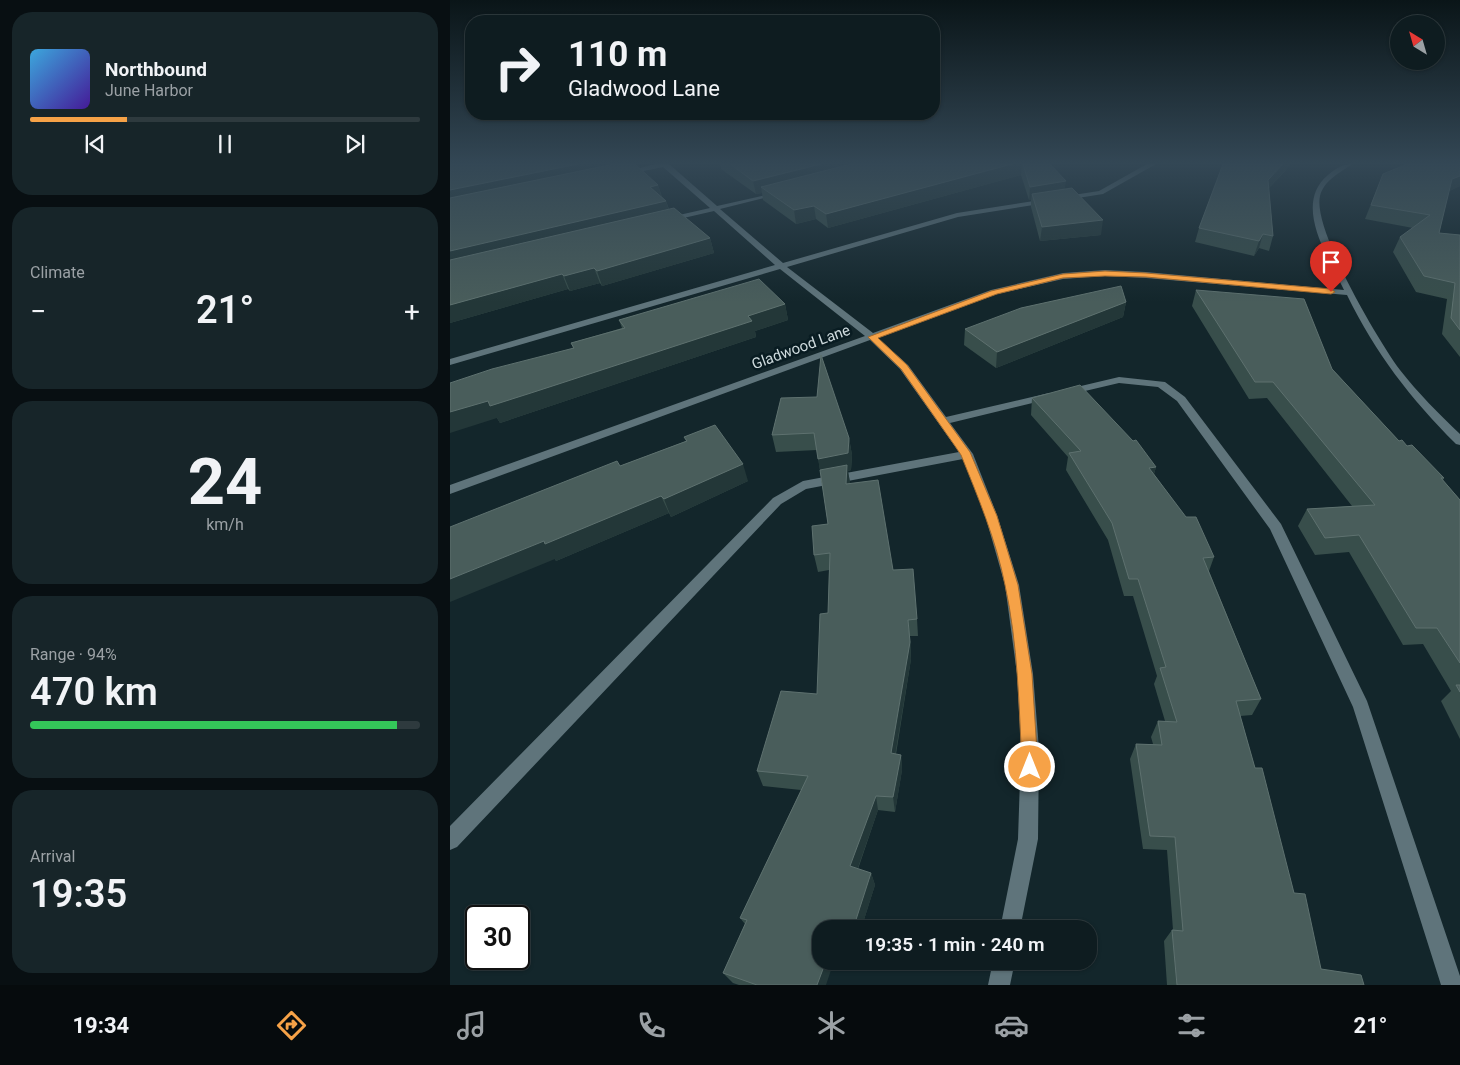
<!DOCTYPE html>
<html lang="en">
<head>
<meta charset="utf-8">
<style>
	:root { --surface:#0e1c20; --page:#172529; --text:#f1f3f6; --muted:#9ba1a5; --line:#2e3a3e; --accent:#f6a247 }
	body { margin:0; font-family:Roboto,sans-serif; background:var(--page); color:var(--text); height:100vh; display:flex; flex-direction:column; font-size:19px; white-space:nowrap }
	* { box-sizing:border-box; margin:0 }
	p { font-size:16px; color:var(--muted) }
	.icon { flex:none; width:28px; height:28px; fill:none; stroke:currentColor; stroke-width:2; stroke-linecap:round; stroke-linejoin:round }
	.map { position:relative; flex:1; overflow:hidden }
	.details { display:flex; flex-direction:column; gap:12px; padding:12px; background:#080f12; width:450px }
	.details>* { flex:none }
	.top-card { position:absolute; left:15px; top:15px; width:475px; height:105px; border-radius:20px; box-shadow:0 1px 4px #0004,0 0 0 1px var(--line); background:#0e1c20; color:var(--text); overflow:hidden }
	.needle { width:32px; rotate:323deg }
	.tools { position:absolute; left:940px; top:15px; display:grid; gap:10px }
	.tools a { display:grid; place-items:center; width:55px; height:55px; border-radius:50%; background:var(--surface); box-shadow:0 1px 4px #0004,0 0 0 1px var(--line); font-size:25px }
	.speed { position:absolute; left:15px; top:905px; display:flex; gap:10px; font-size:25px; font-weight:700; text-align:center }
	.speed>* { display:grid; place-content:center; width:65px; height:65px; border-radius:50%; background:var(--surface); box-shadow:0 1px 4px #0004,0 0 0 1px var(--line); line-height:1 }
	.speed .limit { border:2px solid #111; border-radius:8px; background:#fff; color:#111 }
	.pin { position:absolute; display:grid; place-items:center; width:42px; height:42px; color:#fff; margin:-51px -21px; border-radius:50% 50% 50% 0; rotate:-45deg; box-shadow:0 0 5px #0007 }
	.pin .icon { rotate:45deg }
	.me { position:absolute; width:55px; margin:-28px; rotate:0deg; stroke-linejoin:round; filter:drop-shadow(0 0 4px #0008) }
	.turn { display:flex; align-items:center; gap:18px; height:105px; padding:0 20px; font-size:22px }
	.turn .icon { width:65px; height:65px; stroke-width:2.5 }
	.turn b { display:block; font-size:35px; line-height:42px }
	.big { font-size:38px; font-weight:600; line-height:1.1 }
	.details .tile { flex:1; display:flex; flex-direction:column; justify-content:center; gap:8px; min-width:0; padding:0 18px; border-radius:20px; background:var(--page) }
	.details .dial { align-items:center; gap:0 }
	.dial b { font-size:65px; line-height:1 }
	.song { display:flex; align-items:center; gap:15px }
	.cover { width:60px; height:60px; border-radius:8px; background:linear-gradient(135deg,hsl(200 70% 55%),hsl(260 70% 35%)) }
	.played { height:5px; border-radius:2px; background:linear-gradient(90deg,var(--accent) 25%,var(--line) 25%) }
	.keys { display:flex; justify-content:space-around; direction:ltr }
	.heat { display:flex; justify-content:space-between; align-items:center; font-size:28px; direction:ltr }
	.charge { height:8px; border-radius:4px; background:linear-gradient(90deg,#34c759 94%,var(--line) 0) }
	.trip { position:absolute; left:362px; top:920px; width:285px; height:50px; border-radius:20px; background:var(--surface); box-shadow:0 1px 4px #0004,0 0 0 1px var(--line); font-weight:600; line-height:50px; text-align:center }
	.tab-bar { display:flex; height:80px; justify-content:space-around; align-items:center; background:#060b0d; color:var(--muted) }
	.tab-bar .icon { width:35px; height:35px }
	.tab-bar .current { color:var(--accent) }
	.tab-bar b { font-size:22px; color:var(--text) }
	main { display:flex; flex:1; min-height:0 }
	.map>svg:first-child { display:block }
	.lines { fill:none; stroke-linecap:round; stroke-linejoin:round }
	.minor { fill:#5f747b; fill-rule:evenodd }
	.wall { fill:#384e4b }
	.shaded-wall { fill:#233738 }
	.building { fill:#495d5b; stroke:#5e716f }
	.route { fill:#f6a247; stroke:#a0692e }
	.labels { text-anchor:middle; stroke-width:5; stroke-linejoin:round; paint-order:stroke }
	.far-street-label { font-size:15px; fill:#cfdbde; stroke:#091c22 }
</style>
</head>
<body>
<main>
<section class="details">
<div class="tile">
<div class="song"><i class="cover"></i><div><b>Northbound</b><p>June Harbor</p></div></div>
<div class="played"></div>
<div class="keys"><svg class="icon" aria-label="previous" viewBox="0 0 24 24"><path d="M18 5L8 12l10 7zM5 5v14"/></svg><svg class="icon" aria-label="pause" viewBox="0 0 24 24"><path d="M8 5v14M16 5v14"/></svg><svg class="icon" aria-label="next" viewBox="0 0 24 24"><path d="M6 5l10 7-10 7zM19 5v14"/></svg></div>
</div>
<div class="tile"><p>Climate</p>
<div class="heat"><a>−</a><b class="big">21°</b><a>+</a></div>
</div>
<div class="tile dial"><b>24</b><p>km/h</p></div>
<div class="tile"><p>Range · 94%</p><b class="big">470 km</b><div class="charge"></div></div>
<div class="tile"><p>Arrival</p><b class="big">19:35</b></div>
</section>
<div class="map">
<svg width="1010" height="985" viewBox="0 0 1010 985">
	<rect width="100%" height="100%" fill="#13262b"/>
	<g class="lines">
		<!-- minor -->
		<path class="minor" d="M205,164h14l48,42 63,-14v2l-60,15 63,54 174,-50 142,-22 48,-27h9l-53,30 -145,23 -171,50 86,66 118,-43 72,-17 42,-3 41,2 198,18c-15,-32 -52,-85 -16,-115 7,-6 14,-11 24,-11 -12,9 -28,16 -32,32 -8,33 59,146 80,174 18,23 39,44 60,64v11l-4,-1c-46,-46 -80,-90 -109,-149l-201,-17 -41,-2 -42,3 -66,15 -119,44 30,27 38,52 103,-24 5,3 -1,2 -103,25 23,31 24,61 22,70 14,89 6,75 -1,90 -18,90h-20l18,-90 3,-90 -4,-75 -12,-89 -20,-70 -22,-56 -157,30 -25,15 -324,343 -7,3v-24l323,-328 30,-17 156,-29 -59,-83 -30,-29 -420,154v-9l415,-149 -85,-67 -330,96v-6l325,-94 -61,-54 -48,11v-4l44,-10 -47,-41 -39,8 -3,-2z
			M669,377l46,5 20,15 96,127 86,177 93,275v9h-19l-88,-278 -83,-178 -93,-128 -19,-14 -39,-4 -51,12 -5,-3 1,-2z
			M543,961h22l-5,24h-22z"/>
	</g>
	<!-- wall -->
	<path class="wall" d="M0,164l208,21 4,12 4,4 3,8 41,29 4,15 -112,33 -2,-3 -30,8 -2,-2 -118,34z
		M270,164h330l15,25 36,46 -61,6 -9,-34v-7h-2l-8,-25 -193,53 -12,-9 -20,5 -33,-24 -1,-7 -6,1 -35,-25z
		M1010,164v22l-11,5 -10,42 21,2v122l-18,-23 5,-35 -31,-7 -23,-40 7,-15 13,-9 -48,-9 18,-45z
		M838,168l-19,20 4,48 -4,15 -10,-3 -5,8 -59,-14 4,-14z
		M746,290l136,79 67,72 8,5 37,32 -1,2 17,20v239l-19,-38 10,-10 -28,-47 -20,1 -54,-93 -34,3 -17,-29 9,-17 45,-3 -85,-108 -18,1 -57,-93z
		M676,302l-3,15 -127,51 -32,-23 1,-16z
		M335,304l3,16 -33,11 1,6 -256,86 -3,-5 76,-70 -2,-5 51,-15 -3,-8z
		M331,398l68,40 3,17 -1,15 -3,1 2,12 67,136 1,17h-8l1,23 -15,95 5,1 1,15 -7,42 -17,-2 -20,59 13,4 4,12 -14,44h-40l5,56h-87l-6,-2 -10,-10 22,-49 -5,-6 61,-128 -38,-4 -6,-15 60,-77 11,-81 1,-43 -11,2 -4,-17 14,-31 -11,-74 -41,2 -4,-17z
		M582,398l124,69 -2,7 60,83 -5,14 52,128 -9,16 -12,1 15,52 39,125 27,76 43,16h-197l-3,-44 8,-11h1l-6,-80 -24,-1 -13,-90 6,-15h17l-2,-7 7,-16h7l-11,-37 3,-8 -24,-80h-9l-16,-56 -42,-70 2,-13 -37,-42z
		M234,437l64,44 -77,36 -2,-4 -113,48 -1,-2 65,-93 66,-25z"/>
	<!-- shaded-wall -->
	<path class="shaded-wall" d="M128,164h49l-177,41v-15z
		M371,164h53l-113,23 1,6 -6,1 -3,-13z
		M562,164h10l-1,11 -193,53 -2,-14z
		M833,164h8l-27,29 4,-13z
		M1010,176v10l-14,7 6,-14z
		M616,181l-2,13h-32l-1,6h-2l1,-13z
		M208,185l4,14 -12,-12z
		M216,201l4,13 -220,54v-17z
		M364,206l2,13 -20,5 -2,-14z
		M653,220l-2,15 -61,6 2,-14z
		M813,234l-4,14 -5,8 5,-15z
		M260,238l4,15 -112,33 -5,-15z
		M144,268l6,15 -30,8 -6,-15z
		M112,274l6,15 -118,34v-18z
		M676,302l-3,15 -127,51 1,-16z
		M335,304l3,16 -33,11 1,6 -256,86 -3,-5 -47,15v-21z
		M399,438l3,17 -1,15 -3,1 2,11 -1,19 -28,-25 -3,-17z
		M293,464l5,17 -77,36 -7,-18z
		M706,467l-5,17 -2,-16z
		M211,496l8,17 -113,48 -1,-2 -105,43v-23l94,-38z
		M458,620l3,39 -18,109 -2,-15z
		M451,755l1,15 -7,42 -2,-15z
		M426,796l2,14 -24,69 -4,-13z
		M421,873l4,12 -14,44h-8z
		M376,961h8l-8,24h-9z"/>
	<!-- building -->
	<path class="building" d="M0,164h128l-128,26z
		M164,164h21l23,21 -8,2 16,14 -216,50v-53z
		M280,164h91l-68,17z
		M401,164h161l-186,50 -12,-8 -20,4 -33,-23z
		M573,164h27l16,17 -36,6z
		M773,164h60l-15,16 5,56 -10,-2 -4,7 -60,-13z
		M957,164h53v12l-8,3 -13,54 21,2v95l-9,-12 4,-35 -31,-7 -24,-39 30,-22 -59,-10 12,-31z
		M622,188l31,32 -61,7 -10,-33z
		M224,208l36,30 -113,33 -3,-3 -30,8 -2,-2 -112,31v-45z
		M309,279l26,25 -37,12 4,5 -218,71 -44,14 -2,-5 -38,11v-29l42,-14 82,-21 -3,-5 54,-15 -6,-8z
		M671,286l5,16 -129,50 -32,-23 56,-21z
		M746,290l108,9 28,70 67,72 3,-1 5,6 5,-1 32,33h-3l19,22v163l-23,-35h-21l-57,-93 -34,3 -18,-29 68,-4 -102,-123h-18z
		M371,355l28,83 -1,15 -30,6 -4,-26 -42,2 9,-37 36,-1z
		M630,385l53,56 3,-1 20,27 -7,1 37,49h10l18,40 -11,1 58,141 -25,2 19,67h7l32,125 11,1 16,75 40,6 3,10h-187l-5,-55 11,1 -8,-94 -25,-1 -14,-92 26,1 -4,-24 19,1 -17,-54 6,-1 -28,-88h-9l-17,-56 -43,-70 12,-2 -49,-53z
		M265,425l28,39 -79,35 -3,-3 -116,48 -1,-3 -94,38v-52l167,-66 3,5 67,-25 -3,-4z
		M397,465l-1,19 32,-4 15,90 20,-1 4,50 -9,1 2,22 -19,111 10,2 -8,42 -17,-1 -26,70 21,7 -18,56h-32v32h5l-9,24h-60l-34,-12 24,-53 -7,-2 68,-142 -51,-5 24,-80 36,3 3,-80 8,-1 2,-60 -16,2 -2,-29 16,-2 -8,-54z
		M1006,685h4v7z"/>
	<!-- sky -->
	<linearGradient id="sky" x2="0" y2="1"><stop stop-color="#0a1518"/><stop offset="0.54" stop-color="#334755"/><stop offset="1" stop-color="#334755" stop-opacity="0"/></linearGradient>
	<rect width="1010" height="302" fill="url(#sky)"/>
	<!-- route -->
	<path class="route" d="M655,271l41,2 185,16 4,3 -4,2 -185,-17 -41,-1 -42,2 -66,16 -119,44 29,27 63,87 27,64 21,69 14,89 6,93 -3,6 -5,2 -6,-2 -2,-6c-3,-61 -4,-123 -17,-182 -9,-45 -27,-88 -44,-130l-6,-9 -54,-77 -33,-32 123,-46 72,-17z"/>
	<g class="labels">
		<!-- far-street labels -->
		<g class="far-street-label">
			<text transform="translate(351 347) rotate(-20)" y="5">Gladwood Lane</text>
		</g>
	</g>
</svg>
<div class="tools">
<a><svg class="needle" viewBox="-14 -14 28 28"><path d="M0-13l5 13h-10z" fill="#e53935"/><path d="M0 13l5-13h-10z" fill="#9ba1a5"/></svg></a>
</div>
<div class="speed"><div class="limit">30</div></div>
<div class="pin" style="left:881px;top:292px;background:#d93025"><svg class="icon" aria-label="arrive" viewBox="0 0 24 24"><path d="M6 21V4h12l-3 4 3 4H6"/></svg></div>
<svg class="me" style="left:580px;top:767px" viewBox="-20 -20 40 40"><circle r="17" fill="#f6a247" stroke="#fff" stroke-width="3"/><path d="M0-11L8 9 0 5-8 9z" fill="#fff"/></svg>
<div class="trip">19:35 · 1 min · 240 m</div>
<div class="top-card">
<div class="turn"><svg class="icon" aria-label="right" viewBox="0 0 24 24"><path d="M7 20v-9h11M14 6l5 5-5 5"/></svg><div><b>110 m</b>Gladwood Lane</div></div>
</div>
</div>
</main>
<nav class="tab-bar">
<b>19:34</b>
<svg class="icon current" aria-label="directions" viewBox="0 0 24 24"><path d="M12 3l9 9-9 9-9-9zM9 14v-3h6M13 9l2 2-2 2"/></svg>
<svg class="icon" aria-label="music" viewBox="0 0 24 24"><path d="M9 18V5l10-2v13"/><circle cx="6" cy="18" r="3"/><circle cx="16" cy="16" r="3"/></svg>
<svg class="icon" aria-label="phone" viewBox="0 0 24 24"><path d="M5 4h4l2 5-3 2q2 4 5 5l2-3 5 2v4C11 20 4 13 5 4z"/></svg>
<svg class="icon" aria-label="climate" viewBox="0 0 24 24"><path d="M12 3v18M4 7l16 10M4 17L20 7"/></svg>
<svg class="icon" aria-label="car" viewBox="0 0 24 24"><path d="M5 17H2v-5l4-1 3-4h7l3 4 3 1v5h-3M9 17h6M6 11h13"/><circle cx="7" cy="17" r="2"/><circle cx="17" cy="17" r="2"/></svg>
<svg class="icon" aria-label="filters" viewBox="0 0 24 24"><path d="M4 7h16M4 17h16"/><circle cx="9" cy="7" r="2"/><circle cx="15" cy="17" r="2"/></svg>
<b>21°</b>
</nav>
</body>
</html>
